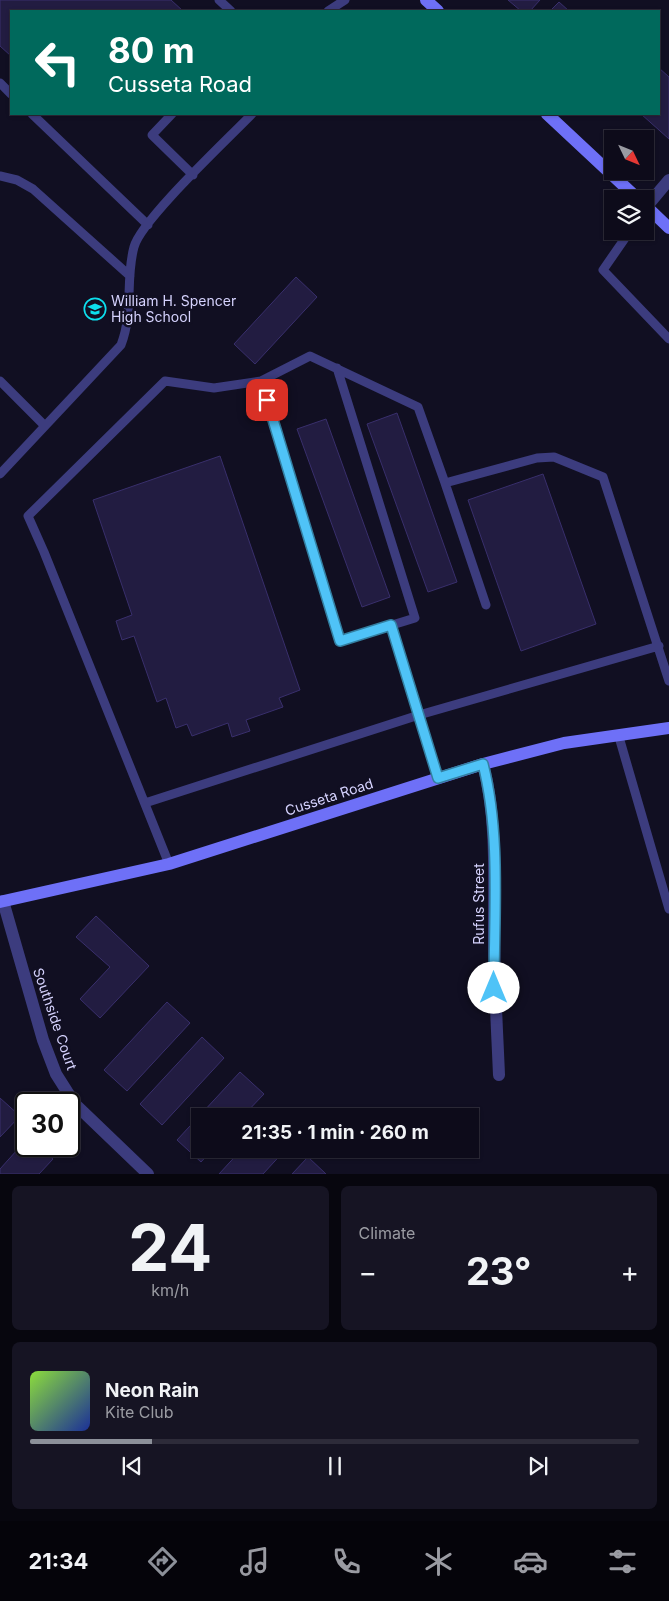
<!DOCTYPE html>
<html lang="en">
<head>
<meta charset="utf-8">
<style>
	:root { --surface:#0d0b1a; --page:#161423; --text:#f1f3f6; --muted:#9a9ba2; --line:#2d2b39; --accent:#8c9099 }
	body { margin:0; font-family:Inter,sans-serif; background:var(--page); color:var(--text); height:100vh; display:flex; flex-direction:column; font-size:19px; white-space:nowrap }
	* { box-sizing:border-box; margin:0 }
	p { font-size:16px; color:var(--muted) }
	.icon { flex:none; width:28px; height:28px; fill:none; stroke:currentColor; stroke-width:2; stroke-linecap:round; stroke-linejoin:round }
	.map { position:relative; height:1174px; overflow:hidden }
	.sheet { display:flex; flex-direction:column; gap:12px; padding:12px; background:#07060e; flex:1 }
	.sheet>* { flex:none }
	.hud { position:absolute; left:10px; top:10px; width:650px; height:105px; border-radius:0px; box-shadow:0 1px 4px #0004,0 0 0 1px var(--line); background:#00695c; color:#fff; overflow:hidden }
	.needle { width:32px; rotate:133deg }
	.buttons { position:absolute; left:604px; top:130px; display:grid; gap:10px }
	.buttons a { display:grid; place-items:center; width:50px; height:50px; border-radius:0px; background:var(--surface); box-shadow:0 1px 4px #0004,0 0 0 1px var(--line); font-size:25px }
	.speed { position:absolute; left:15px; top:1092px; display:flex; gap:10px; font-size:25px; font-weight:700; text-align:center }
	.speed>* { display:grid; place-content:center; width:65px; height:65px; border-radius:50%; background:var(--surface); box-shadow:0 1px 4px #0004,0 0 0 1px var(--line); line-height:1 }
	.speed .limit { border:2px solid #111; border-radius:8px; background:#fff; color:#111 }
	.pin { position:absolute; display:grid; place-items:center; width:42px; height:42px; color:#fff; margin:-21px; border-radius:10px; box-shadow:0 2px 8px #0006 }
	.me { position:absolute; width:55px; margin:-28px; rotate:0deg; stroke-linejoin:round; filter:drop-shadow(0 0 4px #0008) }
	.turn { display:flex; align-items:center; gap:18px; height:105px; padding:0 15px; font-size:22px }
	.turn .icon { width:65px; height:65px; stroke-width:2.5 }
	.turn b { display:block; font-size:35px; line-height:42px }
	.big { font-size:38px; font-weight:700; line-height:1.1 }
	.sheet .widget { flex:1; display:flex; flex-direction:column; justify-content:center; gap:8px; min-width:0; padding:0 18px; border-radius:8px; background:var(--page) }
	.sheet .dial { align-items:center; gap:0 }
	.dial b { font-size:65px; line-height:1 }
	.song { display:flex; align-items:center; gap:15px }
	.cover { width:60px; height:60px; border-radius:8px; background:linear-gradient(135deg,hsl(90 70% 55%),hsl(230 70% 35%)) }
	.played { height:5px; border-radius:2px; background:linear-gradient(90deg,var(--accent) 20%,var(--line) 20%) }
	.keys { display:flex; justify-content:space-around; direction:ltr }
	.heat { display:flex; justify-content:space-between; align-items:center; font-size:28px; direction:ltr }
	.sheet .tiles { flex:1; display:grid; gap:12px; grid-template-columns:1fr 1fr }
	.widget:last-child { grid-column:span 2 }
	.trip { position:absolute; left:191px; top:1108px; width:288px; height:50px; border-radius:0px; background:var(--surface); box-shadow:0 1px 4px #0004,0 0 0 1px var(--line); font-weight:700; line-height:50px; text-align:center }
	.menu { display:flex; height:80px; justify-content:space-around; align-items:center; background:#05040a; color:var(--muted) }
	.menu .icon { width:35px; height:35px }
	.menu .active { color:var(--accent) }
	.menu b { font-size:22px; color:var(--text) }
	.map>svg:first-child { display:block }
	.building { fill:#221c41; stroke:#392f6c }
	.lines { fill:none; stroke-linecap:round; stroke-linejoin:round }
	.lane { stroke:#3c3c7e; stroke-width:9 }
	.street { stroke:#3c3c7e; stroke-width:12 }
	.secondary { stroke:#6e70f7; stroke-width:12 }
	.route-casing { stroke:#337fa1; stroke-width:12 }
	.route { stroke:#4fc3f7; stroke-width:9 }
	.labels { text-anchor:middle; stroke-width:5; stroke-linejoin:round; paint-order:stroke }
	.poi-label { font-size:14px; fill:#d5d2fd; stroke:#110f22; text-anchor:start }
	.street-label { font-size:14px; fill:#d5d2fd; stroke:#110f22 }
</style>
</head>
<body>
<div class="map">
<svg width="669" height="1174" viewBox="0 0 669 1174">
	<rect width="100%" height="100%" fill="#110f22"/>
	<!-- building -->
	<path class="building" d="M0,0h171l12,11h-172v45l-11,-10z
		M508,0h32l-10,11h-9z
		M559,2l10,9h-19z
		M659,68l10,9v62l-28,-25h18z
		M296,277l21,20 -62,67 -21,-20z
		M397,413l60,169 -29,10 -61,-168z
		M326,419l64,178 -28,10 -65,-178z
		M220,456l80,234 -21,8 4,9 -37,13 4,11 -18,6 -4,-14 -36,13 -5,-12 -11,4 -10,-30 -9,4 -23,-66 -12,4 -6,-19 16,-6 -39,-115z
		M543,474l53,150 -75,27 -53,-151z
		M96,916l53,50 -49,52 -20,-19 30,-32 -34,-30z
		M167,1002l23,21 -63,68 -23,-21z
		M202,1037l22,21 -62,67 -22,-21z
		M240,1072l24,22 -21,22h-43v33h13l-12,13 -24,-22z
		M0,1098l20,18 -20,21z
		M26,1140v6h13l14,13 -14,15h-39v-5z
		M242,1149h44l-23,25h-44z
		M308,1157l18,17h-34z"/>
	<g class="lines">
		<!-- lane -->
		<path class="lane" d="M219,0l12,11
			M328,11l17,-11
			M0,83l11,11
			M32,114l116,111
			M172,114l-20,21 41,40
			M0,176l17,4 16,9 97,87
			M630,231l-27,39 66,69
			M0,381l45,45
			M261,381l79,260 75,-23 -78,-250
			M0,474l121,-129c13,-34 4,-65 13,-98 7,-27 94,-108 118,-133
			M486,605l-41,-122 92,-25 17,-1 49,20 66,204
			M391,625l47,153
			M619,737l50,172
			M145,803l274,-88 240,-69
			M169,864l-125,-312 -16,-36 137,-135 49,7 47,-7 49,-25 108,51 27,76"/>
		<!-- street -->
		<path class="street" d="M647,206l22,-26
			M483,764c14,54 11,111 11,166 0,49 3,97 5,145
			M3,901l40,139 13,34 19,30 73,70"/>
		<!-- secondary -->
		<path class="secondary" d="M426,0l12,11
			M547,114l91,85
			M645,205l24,23
			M0,902l169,-38 314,-100 81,-21 105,-15"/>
	</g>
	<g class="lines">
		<!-- route casing -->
		<g class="route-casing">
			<path id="route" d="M267,400l73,241 51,-16 47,153 45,-14c18,71 11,150 11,224"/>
		</g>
		<!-- route -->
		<use href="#route" class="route"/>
	</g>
	<!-- icons -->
	<defs>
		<g id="school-ring" transform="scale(1.125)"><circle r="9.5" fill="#110f22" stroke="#0ddfed" stroke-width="1.5"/><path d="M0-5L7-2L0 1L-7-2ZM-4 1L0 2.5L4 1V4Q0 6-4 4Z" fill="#0ddfed"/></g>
	</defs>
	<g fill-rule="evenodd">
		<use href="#school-ring" x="95" y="309"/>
	</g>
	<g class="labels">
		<!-- poi labels -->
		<g class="poi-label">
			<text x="111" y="306">William H. Spencer<tspan x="111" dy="16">High School</tspan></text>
		</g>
		<!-- street labels -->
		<g class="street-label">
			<text transform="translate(329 797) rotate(-18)" y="5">Cusseta Road</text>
			<text transform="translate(479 904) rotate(-90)" y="5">Rufus Street</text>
			<text transform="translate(55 1019) rotate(71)" y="5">Southside Court</text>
		</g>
	</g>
</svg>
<div class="buttons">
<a><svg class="needle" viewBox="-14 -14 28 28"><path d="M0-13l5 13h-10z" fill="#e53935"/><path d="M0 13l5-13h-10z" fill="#9a9ba2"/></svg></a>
<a><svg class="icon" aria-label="layers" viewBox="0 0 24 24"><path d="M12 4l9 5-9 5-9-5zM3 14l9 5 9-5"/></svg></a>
</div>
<div class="speed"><div class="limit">30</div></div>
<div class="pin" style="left:267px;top:400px;background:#d93025"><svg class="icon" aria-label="arrive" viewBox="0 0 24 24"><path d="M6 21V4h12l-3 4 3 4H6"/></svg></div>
<svg class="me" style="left:494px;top:988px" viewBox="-20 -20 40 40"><circle r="19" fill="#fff"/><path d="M0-13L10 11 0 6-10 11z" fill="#4fc3f7"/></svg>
<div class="trip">21:35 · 1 min · 260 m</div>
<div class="hud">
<div class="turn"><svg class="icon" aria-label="left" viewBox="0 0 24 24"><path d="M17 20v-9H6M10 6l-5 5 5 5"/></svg><div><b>80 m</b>Cusseta Road</div></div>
</div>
</div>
<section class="sheet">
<div class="tiles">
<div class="widget dial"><b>24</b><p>km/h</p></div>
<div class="widget"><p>Climate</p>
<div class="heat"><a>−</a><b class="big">23°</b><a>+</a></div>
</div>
<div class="widget">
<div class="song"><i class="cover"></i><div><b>Neon Rain</b><p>Kite Club</p></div></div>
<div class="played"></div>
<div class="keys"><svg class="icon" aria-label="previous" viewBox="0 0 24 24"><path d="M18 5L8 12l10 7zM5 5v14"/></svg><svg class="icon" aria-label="pause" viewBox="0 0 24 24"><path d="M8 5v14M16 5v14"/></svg><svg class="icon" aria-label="next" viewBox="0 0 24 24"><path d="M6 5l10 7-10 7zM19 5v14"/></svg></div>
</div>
</div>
</section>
<nav class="menu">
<b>21:34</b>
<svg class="icon active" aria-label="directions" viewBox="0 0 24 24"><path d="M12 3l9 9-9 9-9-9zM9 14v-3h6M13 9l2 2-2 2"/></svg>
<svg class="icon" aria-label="music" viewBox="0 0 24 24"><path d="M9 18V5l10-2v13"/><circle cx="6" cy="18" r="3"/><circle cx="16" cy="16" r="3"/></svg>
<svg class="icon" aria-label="phone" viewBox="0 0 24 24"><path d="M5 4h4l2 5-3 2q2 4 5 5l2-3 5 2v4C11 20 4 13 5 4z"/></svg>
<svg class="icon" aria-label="climate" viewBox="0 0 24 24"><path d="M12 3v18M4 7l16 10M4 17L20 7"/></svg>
<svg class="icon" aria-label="car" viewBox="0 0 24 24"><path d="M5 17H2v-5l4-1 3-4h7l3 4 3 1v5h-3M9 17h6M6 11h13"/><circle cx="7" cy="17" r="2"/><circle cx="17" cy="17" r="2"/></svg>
<svg class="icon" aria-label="filters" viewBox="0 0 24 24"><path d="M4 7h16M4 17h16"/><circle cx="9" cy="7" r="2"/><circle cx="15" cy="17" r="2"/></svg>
</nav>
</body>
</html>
